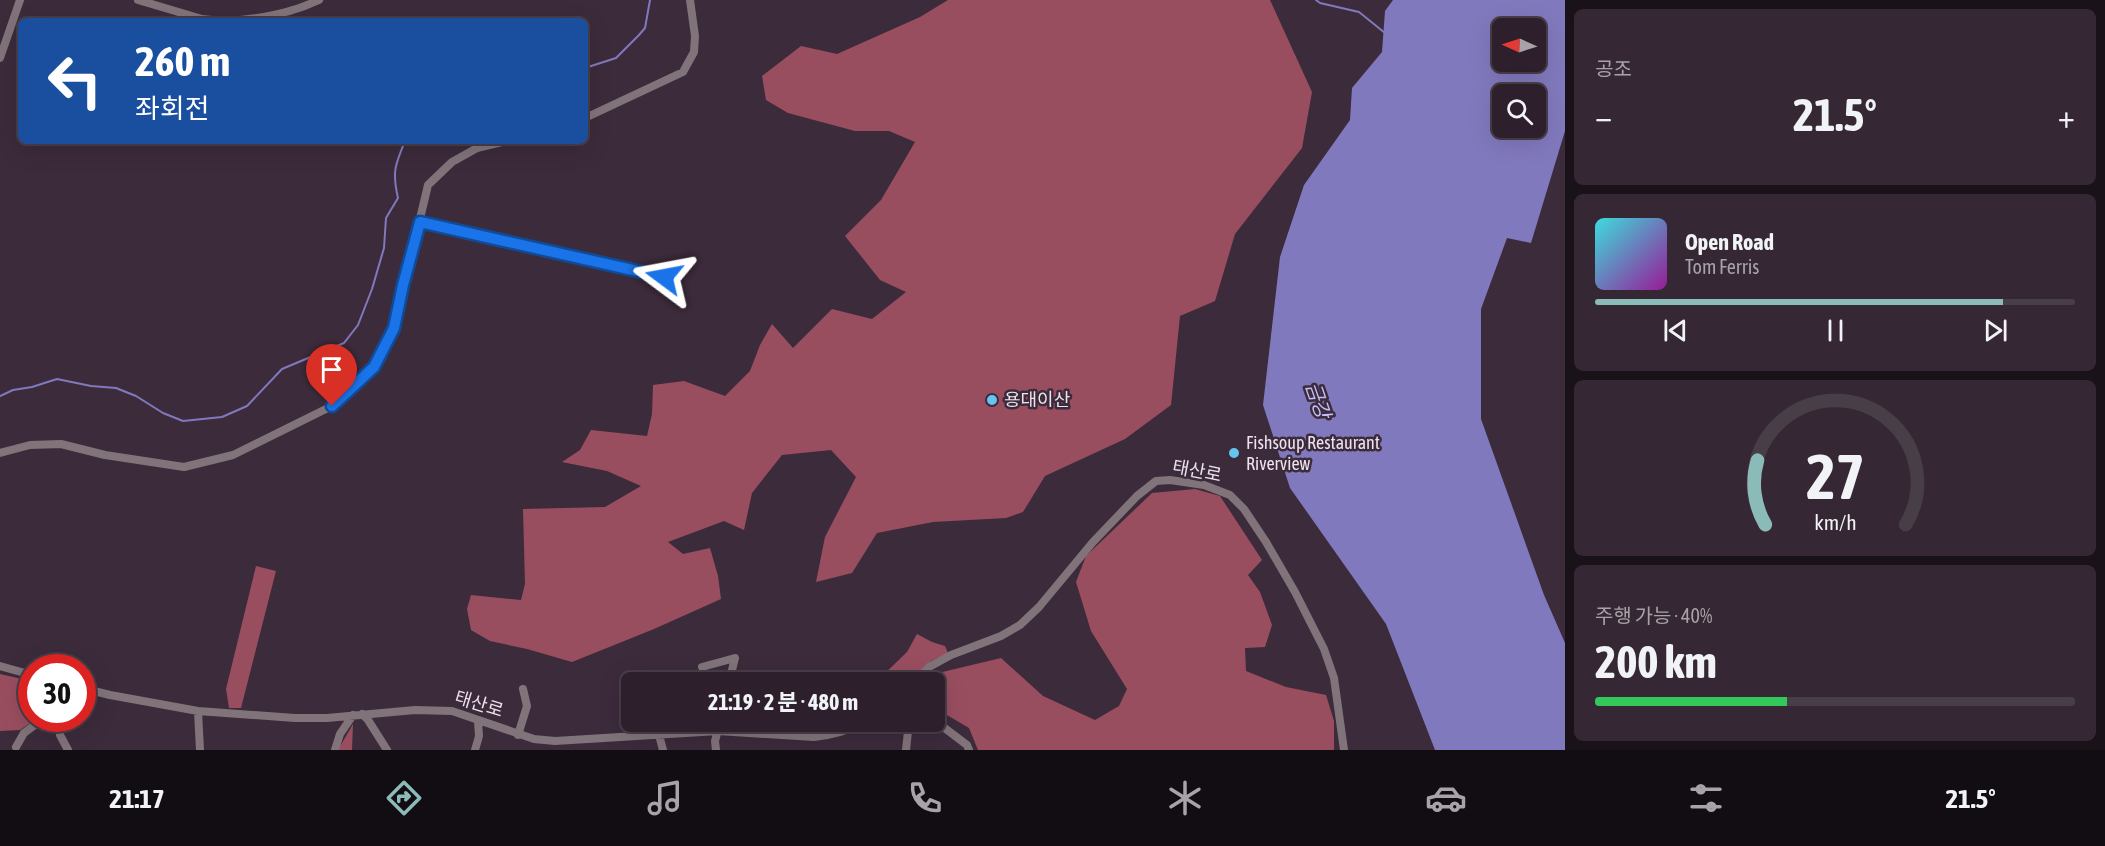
<!DOCTYPE html>
<html lang="ko">
<head>
<meta charset="utf-8">
<style>
	:root { --surface:#2d202c; --page:#352834; --text:#f1f3f6; --muted:#a7a3a9; --line:#483e48; --accent:#8bbbb9 }
	body { margin:0; font-family:"Asap Condensed","Noto Sans KR",sans-serif; background:var(--page); color:var(--text); height:100vh; display:flex; flex-direction:column; font-size:22px; white-space:nowrap }
	* { box-sizing:border-box; margin:0 }
	p { font-size:20px; color:var(--muted) }
	.icon { flex:none; width:33px; height:33px; fill:none; stroke:currentColor; stroke-width:2; stroke-linecap:round; stroke-linejoin:round }
	.map { position:relative; flex:1; overflow:hidden }
	.side { display:flex; flex-direction:column; gap:9px; padding:9px; background:#191218; width:540px }
	.side>* { flex:none }
	.banner { position:absolute; left:18px; top:18px; width:570px; height:126px; border-radius:9px; box-shadow:0 6px 24px #0002,0 0 0 2px var(--line); background:#1a4fa0; color:#fff; overflow:hidden }
	.needle { width:39px; rotate:273deg }
	.controls { position:absolute; left:1492px; top:18px; display:grid; gap:12px }
	.controls a { display:grid; place-items:center; width:54px; height:54px; border-radius:9px; background:var(--surface); box-shadow:0 6px 24px #0002,0 0 0 2px var(--line); font-size:30px }
	.speed { position:absolute; left:18px; top:654px; display:flex; gap:12px; font-size:30px; font-weight:700; text-align:center }
	.speed>* { display:grid; place-content:center; width:78px; height:78px; border-radius:50%; background:var(--surface); box-shadow:0 6px 24px #0002,0 0 0 2px var(--line); line-height:1 }
	.speed .limit { border:9px solid #d22; background:#fff; color:#111 }
	.pin { position:absolute; display:grid; place-items:center; width:51px; height:51px; color:#fff; margin:-62px -26px; border-radius:50% 50% 50% 0; rotate:-45deg; box-shadow:0 0 6px #0007 }
	.pin .icon { rotate:45deg }
	.me { position:absolute; width:66px; margin:-33px; rotate:283deg; stroke-linejoin:round; filter:drop-shadow(0 0 4px #0008) }
	.turn { display:flex; align-items:center; gap:21px; height:126px; padding:0 18px; font-size:27px }
	.turn .icon { width:78px; height:78px; stroke-width:2.5 }
	.turn b { display:block; font-size:42px; line-height:51px }
	.big { font-size:45px; font-weight:700; line-height:1.1 }
	.side .tile { flex:1; display:flex; flex-direction:column; justify-content:center; gap:9px; min-width:0; padding:0 21px; border-radius:9px; background:var(--page) }
	.side .dial { align-items:center; gap:0 }
	.dial svg { height:156px; overflow:visible; fill:none; stroke:var(--line); stroke-width:7; stroke-linecap:round; text-anchor:middle }
	.dial text { fill:var(--text); stroke:none }
	.song { display:flex; align-items:center; gap:18px }
	.cover { width:72px; height:72px; border-radius:9px; background:linear-gradient(135deg,hsl(180 70% 55%),hsl(300 70% 35%)) }
	.played { height:6px; border-radius:3px; background:linear-gradient(90deg,var(--accent) 85%,var(--line) 85%) }
	.keys { display:flex; justify-content:space-around; direction:ltr }
	.heat { display:flex; justify-content:space-between; align-items:center; font-size:33px; direction:ltr }
	.charge { height:9px; border-radius:4px; background:linear-gradient(90deg,#34c759 40%,var(--line) 0) }
	.trip { position:absolute; left:621px; top:672px; width:324px; height:60px; border-radius:9px; background:var(--surface); box-shadow:0 6px 24px #0002,0 0 0 2px var(--line); font-weight:700; line-height:60px; text-align:center }
	.tabs { display:flex; height:96px; justify-content:space-around; align-items:center; background:#120d12; color:var(--muted) }
	.tabs .icon { width:42px; height:42px }
	.tabs .selected { color:var(--accent) }
	.tabs b { font-size:27px; color:var(--text) }
	main { display:flex; flex:1; min-height:0 }
	.map>svg:first-child { display:block }
	.forest { fill:#994e60 }
	.water { fill:#8179bd; fill-rule:evenodd }
	.lines { fill:none; stroke-linecap:round; stroke-linejoin:round }
	.stream { stroke:#8179bd; stroke-width:2 }
	.minor { stroke:#80747a; stroke-width:8 }
	.route-casing { stroke:#114b97; stroke-width:15 }
	.route { stroke:#1a73e8; stroke-width:10 }
	.poi-dot { fill:#67c4f0; stroke:#3c2b3b; stroke-width:2 }
	.labels { text-anchor:middle; stroke-width:5; stroke-linejoin:round; paint-order:stroke }
	.poi-label { font-size:18px; fill:#ede2ed; stroke:#3c2b3b; text-anchor:start }
	.street-label { font-size:18px; fill:#ede2ed; stroke:#3c2b3b }
	.water-label { font-size:20px; font-style:italic; fill:#c2bdf6; stroke:#3c2b3b }
</style>
</head>
<body>
<main>
<div class="map">
<svg width="1565" height="750" viewBox="0 0 1565 750">
	<rect width="100%" height="100%" fill="#3c2b3b"/>
	<!-- forest -->
	<path class="forest" d="M948,0h322l42,92 -10,56 -67,86 -20,67 -35,15 -9,89 -46,34 -80,37 -22,36 -17,6 -73,4 -56,11 -25,40 -36,9 9,-45 31,-60 -25,-27 -49,5 -30,38 -8,37 -20,-9 -56,21 15,12 27,-6 8,28 3,23 -67,30 -82,33 -45,-13 -37,-8 -19,-11 -4,-21 4,-14 50,5 4,-16 -2,-75 82,-2 36,-21 -34,-15 -45,-9 18,-12 11,-20 56,6 5,-22 1,-29 31,-4 41,15 25,-25 10,-26 12,-21 21,24 39,-39 40,10 34,-27 -26,-12 -35,-44 36,-36 34,-58 -26,-11h-34l-67,-18 -22,-13 -4,-24 39,-30 36,8 83,-37z
		M1195,489l25,7 42,64 -14,15 12,17 12,33 -7,22 -20,1 1,23 40,16 40,8 8,26v29h-356l-9,-22 -34,-20 -1,-26h-5l5,-8 67,-16 42,38 52,24 24,-14 8,-17 -36,-58 -15,-49 10,-26 66,-63z
		M256,566l20,5 -35,137h-12l-3,-19z
		M917,634l15,8 13,4 3,7 -17,8 -20,21h-35l31,-30z
		M0,674l31,7 1,37 4,1 -16,11 -20,1z
		M353,724l-1,26h-14z"/>
	<!-- water -->
	<path class="water" d="M1393,0h172v131l-34,112 -24,-5 -26,71v110l63,176 21,48v107h-130l-49,-126 -96,-136 -27,-83 17,-148 24,-72 46,-65 2,-32 30,-36 3,-41zM1503,28h33v34h-33zM1503,94h33v34h-33z"/>
	<g class="lines">
		<!-- stream -->
		<path class="stream" d="M1316,0l4,3 39,9 26,21
			M585,68l31,-10 23,-23 6,-7 5,-28
			M0,396l13,-6 19,-3 25,-8 34,7 25,2 20,8 27,17 20,8 39,-4 25,-11 35,-37 62,-26 14,-18 14,-36 12,-41 2,-30 12,-20c-6,-26 -3,-33 7,-57"/>
		<!-- minor -->
		<path class="minor" d="M138,0l64,19 20,2
			M228,21c32,-2 62,-7 91,-21
			M0,58l20,-58
			M585,118l98,-46 11,-20 1,-16 -5,-36
			M421,222l243,55
			M0,453l30,-8 31,-1 44,11 79,12 49,-12 99,-49 41,-39 21,-39 34,-143 24,-23 25,-14 29,-7
			M0,666l32,9
			M702,667l33,-9 -6,24
			M915,682l14,-15 22,-12 50,-19 19,-11 19,-18 54,-65 44,-46 19,-15 14,-1 34,5 26,10 14,14 22,33 29,50 29,57 10,29 10,72
			M82,688l28,7 88,16 97,7h32l88,-8 37,1 82,28 21,2 163,-10 96,6c19,-2 35,-7 53,-15
			M198,711l2,39
			M362,714l6,6 19,30
			M60,719v16l8,15
			M934,720l33,25 2,5
			M518,735l9,-29 -4,-17
			M659,735l4,15
			M16,747l8,-14 16,-12 20,2
			M335,750l5,-16 13,-19
			M475,750l4,-14 -1,-15
			M716,750l-1,-9 5,-19
			M906,750l3,-28"/>
	</g>
	<g class="lines">
		<!-- route casing -->
		<g class="route-casing">
			<path id="route" d="M332,406l42,-39 20,-39 9,-43 17,-63 244,55"/>
		</g>
		<!-- route -->
		<use href="#route" class="route"/>
	</g>
	<!-- markers -->
	<g class="poi-dot">
		<circle cx="992" cy="400" r="6"/>
		<circle cx="1234" cy="453" r="6"/>
	</g>
	<g class="labels">
		<!-- poi labels -->
		<g class="poi-label">
			<text x="1004" y="406">용대이산</text>
			<text x="1246" y="449">Fishsoup Restaurant<tspan x="1246" dy="21">Riverview</tspan></text>
		</g>
		<!-- street labels -->
		<g class="street-label">
			<text transform="translate(1197 471) rotate(11)" y="6">태산로</text>
			<text transform="translate(479 704) rotate(17)" y="6">태산로</text>
		</g>
		<!-- water labels -->
		<g class="water-label">
			<text transform="translate(1318 400) rotate(71)" y="7">금강</text>
		</g>
	</g>
</svg>
<div class="controls">
<a><svg class="needle" viewBox="-14 -14 28 28"><path d="M0-13l5 13h-10z" fill="#e53935"/><path d="M0 13l5-13h-10z" fill="#a7a3a9"/></svg></a>
<a><svg class="icon" aria-label="search" viewBox="0 0 24 24"><circle cx="10" cy="10" r="6"/><path d="M15 15l6 6"/></svg></a>
</div>
<div class="speed"><div class="limit">30</div></div>
<div class="pin" style="left:332px;top:406px;background:#d93025"><svg class="icon" aria-label="arrive" viewBox="0 0 24 24"><path d="M6 21V4h12l-3 4 3 4H6"/></svg></div>
<svg class="me" style="left:664px;top:277px" viewBox="-20 -20 40 40"><path d="M0-17L14 15 0 8-14 15z" fill="#1a73e8" stroke="#fff" stroke-width="4"/></svg>
<div class="trip">21:19 · 2 분 · 480 m</div>
<div class="banner">
<div class="turn"><svg class="icon" aria-label="left" viewBox="0 0 24 24"><path d="M17 20v-9H6M10 6l-5 5 5 5"/></svg><div><b>260 m</b>좌회전</div></div>
</div>
</div>
<section class="side">
<div class="tile"><p>공조</p>
<div class="heat"><a>−</a><b class="big">21.5°</b><a>+</a></div>
</div>
<div class="tile">
<div class="song"><i class="cover"></i><div><b>Open Road</b><p>Tom Ferris</p></div></div>
<div class="played"></div>
<div class="keys"><svg class="icon" aria-label="previous" viewBox="0 0 24 24"><path d="M18 5L8 12l10 7zM5 5v14"/></svg><svg class="icon" aria-label="pause" viewBox="0 0 24 24"><path d="M8 5v14M16 5v14"/></svg><svg class="icon" aria-label="next" viewBox="0 0 24 24"><path d="M6 5l10 7-10 7zM19 5v14"/></svg></div>
</div>
<div class="tile dial"><svg viewBox="0 0 100 80">
<path d="M14 69A42 42 0 1 1 86 69"/>
<path d="M14 69A42 42 0 0 1 10 36" stroke="#8bbbb9"/>
<text x="50" y="56" font-size="32" font-weight="700">27</text>
<text x="50" y="72" font-size="11">km/h</text>
</svg></div>
<div class="tile"><p>주행 가능 · 40%</p><b class="big">200 km</b><div class="charge"></div></div>
</section>
</main>
<nav class="tabs">
<b>21:17</b>
<svg class="icon selected" aria-label="directions" viewBox="0 0 24 24"><path d="M12 3l9 9-9 9-9-9zM9 14v-3h6M13 9l2 2-2 2"/></svg>
<svg class="icon" aria-label="music" viewBox="0 0 24 24"><path d="M9 18V5l10-2v13"/><circle cx="6" cy="18" r="3"/><circle cx="16" cy="16" r="3"/></svg>
<svg class="icon" aria-label="phone" viewBox="0 0 24 24"><path d="M5 4h4l2 5-3 2q2 4 5 5l2-3 5 2v4C11 20 4 13 5 4z"/></svg>
<svg class="icon" aria-label="climate" viewBox="0 0 24 24"><path d="M12 3v18M4 7l16 10M4 17L20 7"/></svg>
<svg class="icon" aria-label="car" viewBox="0 0 24 24"><path d="M5 17H2v-5l4-1 3-4h7l3 4 3 1v5h-3M9 17h6M6 11h13"/><circle cx="7" cy="17" r="2"/><circle cx="17" cy="17" r="2"/></svg>
<svg class="icon" aria-label="filters" viewBox="0 0 24 24"><path d="M4 7h16M4 17h16"/><circle cx="9" cy="7" r="2"/><circle cx="15" cy="17" r="2"/></svg>
<b>21.5°</b>
</nav>
</body>
</html>
